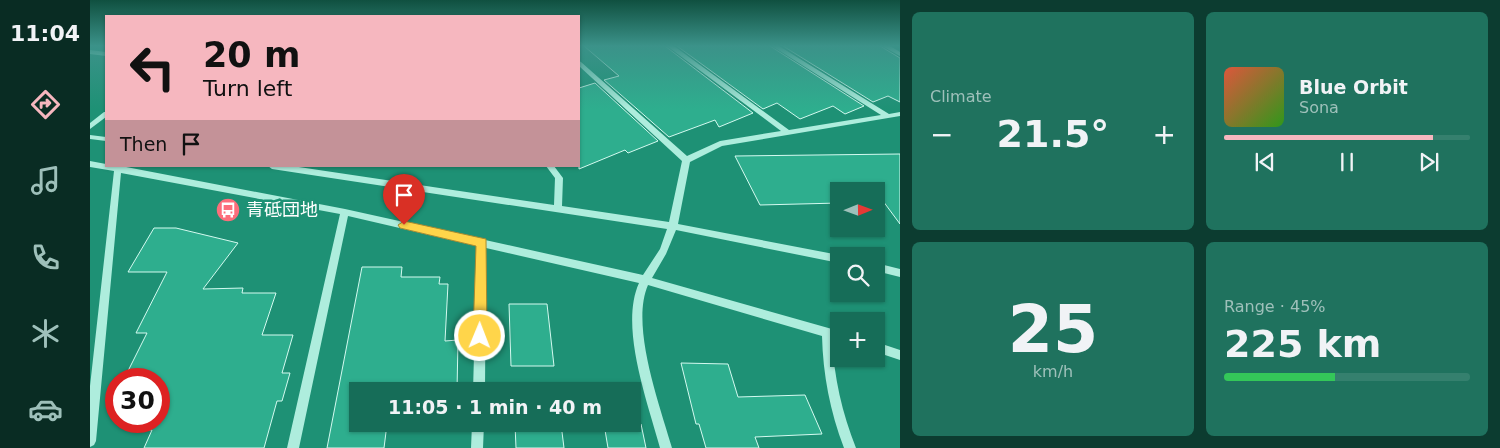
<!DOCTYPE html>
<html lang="en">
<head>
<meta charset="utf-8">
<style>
	:root { --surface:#166d58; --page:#1f725e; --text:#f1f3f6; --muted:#9ec0ba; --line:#35806e; --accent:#f6b7bf }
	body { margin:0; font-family:"DejaVu Sans","Noto Sans JP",sans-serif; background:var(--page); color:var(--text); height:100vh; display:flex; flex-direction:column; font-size:19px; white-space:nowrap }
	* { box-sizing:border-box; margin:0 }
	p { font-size:16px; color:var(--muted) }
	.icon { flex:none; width:28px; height:28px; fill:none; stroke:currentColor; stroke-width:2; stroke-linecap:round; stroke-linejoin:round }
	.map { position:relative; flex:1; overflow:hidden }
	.drawer { display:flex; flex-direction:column; gap:12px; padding:12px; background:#0c3c30; width:600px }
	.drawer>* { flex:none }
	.hud { position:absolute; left:15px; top:15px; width:475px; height:152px; border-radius:0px; box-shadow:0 1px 4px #0004; background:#f6b7bf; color:#111; overflow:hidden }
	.needle { width:32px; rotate:89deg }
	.buttons { position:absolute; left:740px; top:182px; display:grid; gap:10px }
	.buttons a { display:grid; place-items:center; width:55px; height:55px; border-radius:0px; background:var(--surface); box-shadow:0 1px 4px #0004; font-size:25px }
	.speed { position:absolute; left:15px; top:368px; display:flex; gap:10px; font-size:25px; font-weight:700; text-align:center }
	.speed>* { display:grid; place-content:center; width:65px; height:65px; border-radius:50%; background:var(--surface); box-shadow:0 1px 4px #0004; line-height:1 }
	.speed .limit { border:8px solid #d22; background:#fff; color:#111 }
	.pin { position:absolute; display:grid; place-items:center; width:42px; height:42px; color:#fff; margin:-51px -21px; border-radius:50% 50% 50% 0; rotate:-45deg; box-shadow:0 0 5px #0007 }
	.pin .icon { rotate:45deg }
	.me { position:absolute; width:55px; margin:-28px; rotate:1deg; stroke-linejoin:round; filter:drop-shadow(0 0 4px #0008) }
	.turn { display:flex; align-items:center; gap:18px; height:105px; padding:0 15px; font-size:22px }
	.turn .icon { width:65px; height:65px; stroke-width:2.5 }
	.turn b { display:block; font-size:35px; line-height:42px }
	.then { display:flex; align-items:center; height:48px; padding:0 15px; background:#0003; gap:10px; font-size:19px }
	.big { font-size:38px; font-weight:700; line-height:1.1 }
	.drawer .widget { flex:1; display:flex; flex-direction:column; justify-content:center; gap:8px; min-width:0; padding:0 18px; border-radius:8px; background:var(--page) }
	.drawer .dial { align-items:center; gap:0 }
	.dial b { font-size:65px; line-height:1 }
	.song { display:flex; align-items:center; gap:15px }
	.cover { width:60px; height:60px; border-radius:8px; background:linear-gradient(135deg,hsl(10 70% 55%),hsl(110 70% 35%)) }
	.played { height:5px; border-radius:2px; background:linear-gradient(90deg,var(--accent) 85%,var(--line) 85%) }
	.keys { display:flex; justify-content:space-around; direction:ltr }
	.heat { display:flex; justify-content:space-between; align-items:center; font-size:28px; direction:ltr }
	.charge { height:8px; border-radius:4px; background:linear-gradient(90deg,#34c759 45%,var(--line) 0) }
	.drawer .tiles { flex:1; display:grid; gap:12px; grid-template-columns:repeat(2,1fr) }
	.trip { position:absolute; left:259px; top:382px; width:292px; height:50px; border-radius:0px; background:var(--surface); box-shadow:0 1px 4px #0004; font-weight:700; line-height:50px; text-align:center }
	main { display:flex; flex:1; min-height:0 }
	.tab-bar { display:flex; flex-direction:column; width:90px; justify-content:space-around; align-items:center; background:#092c23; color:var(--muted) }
	.tab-bar .icon { width:35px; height:35px }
	.tab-bar .selected { color:var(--accent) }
	.tab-bar b { font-size:22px; color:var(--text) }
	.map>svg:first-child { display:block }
	.building { fill:#2eae8e; stroke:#d4faf0 }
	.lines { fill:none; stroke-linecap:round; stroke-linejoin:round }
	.minor { fill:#aeeddd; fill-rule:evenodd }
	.route { fill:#ffd54a; stroke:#a68a30 }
	.labels { text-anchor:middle; stroke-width:5; stroke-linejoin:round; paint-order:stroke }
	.poi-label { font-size:18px; fill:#fff; stroke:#1e9175; text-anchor:start }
</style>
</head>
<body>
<main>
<nav class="tab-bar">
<b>11:04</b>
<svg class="icon selected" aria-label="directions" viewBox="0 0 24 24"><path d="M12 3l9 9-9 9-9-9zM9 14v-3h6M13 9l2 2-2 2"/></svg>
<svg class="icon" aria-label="music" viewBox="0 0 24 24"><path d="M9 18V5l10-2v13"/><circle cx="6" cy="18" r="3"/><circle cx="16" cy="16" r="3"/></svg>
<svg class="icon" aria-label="phone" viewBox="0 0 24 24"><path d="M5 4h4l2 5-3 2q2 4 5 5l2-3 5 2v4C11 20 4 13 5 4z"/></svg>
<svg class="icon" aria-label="climate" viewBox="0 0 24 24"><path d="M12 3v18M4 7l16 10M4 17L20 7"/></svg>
<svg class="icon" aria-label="car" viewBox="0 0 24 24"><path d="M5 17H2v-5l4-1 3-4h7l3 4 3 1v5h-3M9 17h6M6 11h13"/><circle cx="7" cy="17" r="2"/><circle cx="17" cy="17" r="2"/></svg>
</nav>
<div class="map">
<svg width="810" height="448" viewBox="0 0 810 448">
	<rect width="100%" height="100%" fill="#1e9175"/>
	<!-- building -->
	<path class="building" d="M494,46h81l88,67 -34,14 -4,-7 -46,17 -65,-57 15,-4z
		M587,46h93l94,60 -19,8 -12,-8 -33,13 -23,-16 -14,6z
		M693,46h97l20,12v44l-12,-6 -15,6z
		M505,83l63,58 -30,12 -3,-3 -46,19v-81z
		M810,154v70l-17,-23h-7v-10h-37v12l-79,2 -25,-49z
		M64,228h22l62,15 -35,46 40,-1 -1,5h34l-14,42h31l-11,38h8l-8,28h-5l-13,47h-120l8,-18 -14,-1 4,-8h17v-42h-35l23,-46h-11l31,-61h-39z
		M272,267h40l-1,10h39l-1,7h9l-3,57 13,-1 -1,51h-99v33h29l-3,24h-57z
		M419,304h38l7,62h-43z
		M591,363l47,1 10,33 67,-2 17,39 -67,3 4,11h-53l-7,-24h-3z
		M425,424h46l3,24h-48z
		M514,424h37l5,24h-38z"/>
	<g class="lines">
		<!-- minor -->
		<path class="minor" d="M577,46h7l115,84 92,-15 -109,-69h7l110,68 11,-2v4l-178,30 -32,16 -12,62 161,31 3,1h-3v7l-163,-33 -10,24 -14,24 187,53v10l-7,-2c2,38 10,74 24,109h-12c-14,-37 -21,-73 -22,-112l-174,-51c-18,41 12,121 24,163h-12c-12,-45 -41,-121 -21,-165l-153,-35 -1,143h-12l4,-145 -129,-30 -49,232h-12l53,-234 -219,-41 -25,268 -2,4 -4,2v-61l24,-215 -24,-4v-6l16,3v2h15l224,43 298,66 17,-26 7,-20 -395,-60 -4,-3h24l262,39 1,-27 -9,-12h8l9,12 -1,28 107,16 13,-61 -103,-95v-5l2,1 106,94 33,-15 61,-10z
			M792,46h8l10,6v4z
			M0,50l16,2v4l-16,-2z
			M14,112h2v5l-16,12v-6z
			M0,135l16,2v4l-16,-2z
			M786,263l24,6v8l-24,-6z
			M786,342l24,8v10l-24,-8z
			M382,424h12l-1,24h-12z"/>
	</g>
	<!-- sky -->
	<linearGradient id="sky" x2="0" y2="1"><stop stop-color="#105040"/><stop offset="0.42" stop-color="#3b9289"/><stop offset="1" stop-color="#3b9289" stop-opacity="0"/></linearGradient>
	<rect width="810" height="109" fill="url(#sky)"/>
	<!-- route -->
	<path class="route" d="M314,221l82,18 1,97 -2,4 -5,2 -5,-2 -2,-4 3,-90 -76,-18 -2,-3z"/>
	<!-- icons -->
	<defs>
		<g id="bus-disc" transform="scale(1.25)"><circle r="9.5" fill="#fc6e7b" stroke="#1e9175"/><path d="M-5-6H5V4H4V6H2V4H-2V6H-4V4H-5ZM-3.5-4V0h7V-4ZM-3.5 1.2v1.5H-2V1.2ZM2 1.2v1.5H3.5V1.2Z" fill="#fff"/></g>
	</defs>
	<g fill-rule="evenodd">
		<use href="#bus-disc" x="138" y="210"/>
	</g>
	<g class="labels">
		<!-- poi labels -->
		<g class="poi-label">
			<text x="156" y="216">青砥団地</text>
		</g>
	</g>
</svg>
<div class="buttons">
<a><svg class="needle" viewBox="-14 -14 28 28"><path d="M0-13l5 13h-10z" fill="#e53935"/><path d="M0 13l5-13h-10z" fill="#9ec0ba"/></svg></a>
<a><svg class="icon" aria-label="search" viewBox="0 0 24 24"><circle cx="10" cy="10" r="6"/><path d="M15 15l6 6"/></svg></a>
<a>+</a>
</div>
<div class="speed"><div class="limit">30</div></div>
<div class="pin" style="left:314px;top:225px;background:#d93025"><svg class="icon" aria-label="arrive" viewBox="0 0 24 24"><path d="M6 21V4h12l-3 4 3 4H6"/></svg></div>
<svg class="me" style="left:390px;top:336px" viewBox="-20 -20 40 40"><circle r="17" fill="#ffd54a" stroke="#fff" stroke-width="3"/><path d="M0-11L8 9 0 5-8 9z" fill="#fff"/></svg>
<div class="trip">11:05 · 1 min · 40 m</div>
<div class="hud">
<div class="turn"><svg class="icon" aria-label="left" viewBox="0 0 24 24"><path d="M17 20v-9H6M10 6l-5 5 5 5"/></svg><div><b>20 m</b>Turn left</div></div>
<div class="then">Then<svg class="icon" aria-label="arrive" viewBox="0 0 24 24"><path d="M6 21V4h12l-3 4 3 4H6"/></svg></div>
</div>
</div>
<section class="drawer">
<div class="tiles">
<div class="widget"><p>Climate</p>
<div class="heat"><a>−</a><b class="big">21.5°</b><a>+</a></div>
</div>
<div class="widget">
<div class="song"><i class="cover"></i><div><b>Blue Orbit</b><p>Sona</p></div></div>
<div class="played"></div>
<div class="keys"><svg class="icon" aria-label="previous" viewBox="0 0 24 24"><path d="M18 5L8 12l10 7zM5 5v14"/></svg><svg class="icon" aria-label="pause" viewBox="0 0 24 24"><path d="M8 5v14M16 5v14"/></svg><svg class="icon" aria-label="next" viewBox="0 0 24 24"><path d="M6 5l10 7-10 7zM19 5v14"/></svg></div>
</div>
<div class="widget dial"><b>25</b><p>km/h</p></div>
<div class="widget"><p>Range · 45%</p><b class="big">225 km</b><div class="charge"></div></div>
</div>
</section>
</main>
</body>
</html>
